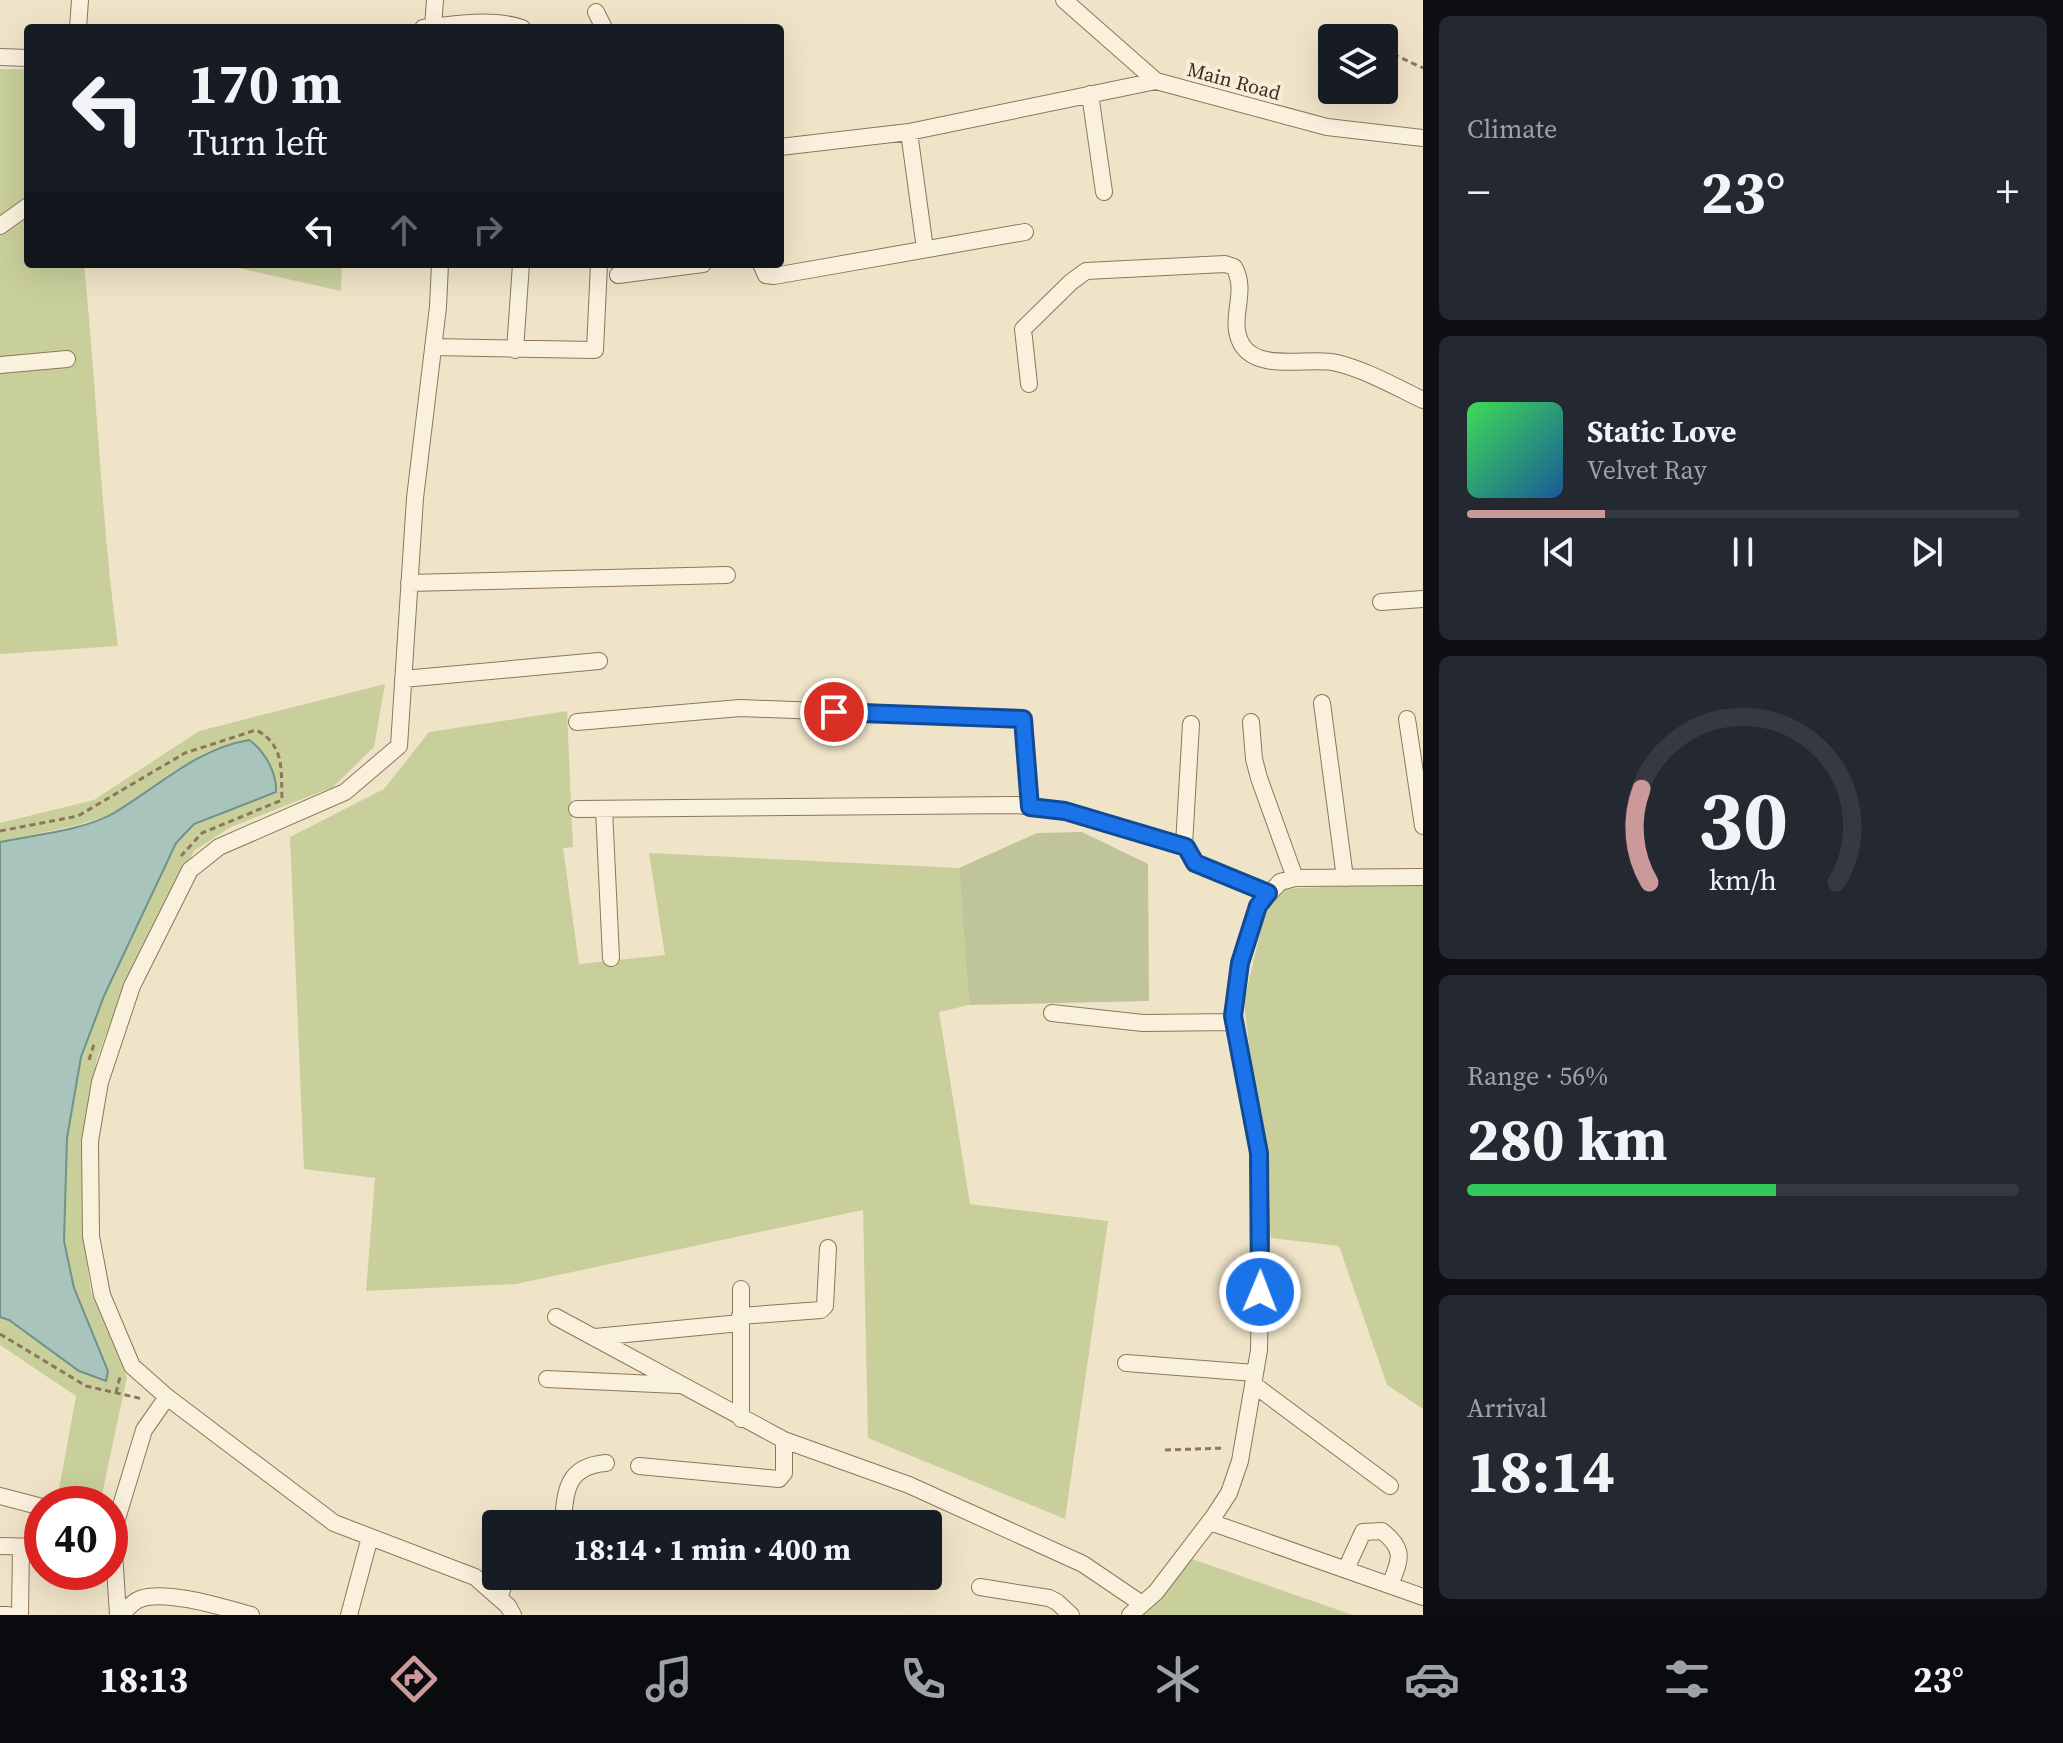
<!DOCTYPE html>
<html lang="en">
<head>
<meta charset="utf-8">
<style>
	:root { --surface:#171b24; --page:#242831; --text:#f1f3f6; --muted:#9ea1a6; --line:#363941; --accent:#cc999b }
	body { margin:0; font-family:"Source Serif 4",serif; background:var(--page); color:var(--text); height:100vh; display:flex; flex-direction:column; font-size:30px; white-space:nowrap }
	* { box-sizing:border-box; margin:0 }
	p { font-size:26px; color:var(--muted) }
	.icon { flex:none; width:44px; height:44px; fill:none; stroke:currentColor; stroke-width:2; stroke-linecap:round; stroke-linejoin:round }
	.map { position:relative; flex:1; overflow:hidden }
	.details { display:flex; flex-direction:column; gap:16px; padding:16px; background:#0d0f14; width:640px }
	.details>* { flex:none }
	.hud { position:absolute; left:24px; top:24px; width:760px; height:244px; border-radius:8px; box-shadow:0 8px 32px #0002; background:#171b24; color:var(--text); overflow:hidden }
	.controls { position:absolute; left:1318px; top:24px; display:grid; gap:16px }
	.controls a { display:grid; place-items:center; width:80px; height:80px; border-radius:8px; background:var(--surface); box-shadow:0 8px 32px #0002; font-size:40px }
	.speed { position:absolute; left:24px; top:1486px; display:flex; gap:16px; font-size:40px; font-weight:700; text-align:center }
	.speed>* { display:grid; place-content:center; width:104px; height:104px; border-radius:50%; background:var(--surface); box-shadow:0 8px 32px #0002; line-height:1 }
	.speed .limit { border:12px solid #d22; background:#fff; color:#111 }
	.pin { position:absolute; display:grid; place-items:center; width:68px; height:68px; color:#fff; margin:-34px; border:4px solid #fff; border-radius:50%; box-shadow:0 2px 8px #0007 }
	.me { position:absolute; width:88px; margin:-44px; rotate:1deg; stroke-linejoin:round; filter:drop-shadow(0 0 6px #0008) }
	.turn { display:flex; align-items:center; gap:28px; height:168px; padding:0 32px; font-size:36px }
	.turn .icon { width:104px; height:104px; stroke-width:2.5 }
	.turn b { display:block; font-size:56px; line-height:68px }
	.lanes { display:flex; align-items:center; height:76px; padding:0 32px; background:#0003; justify-content:center; gap:40px; direction:ltr }
	.lanes .off { opacity:.35 }
	.big { font-size:60px; font-weight:700; line-height:1.1 }
	.details .tile { flex:1; display:flex; flex-direction:column; justify-content:center; gap:12px; min-width:0; padding:0 28px; border-radius:12px; background:var(--page) }
	.details .dial { align-items:center; gap:0 }
	.dial svg { height:208px; overflow:visible; fill:none; stroke:var(--line); stroke-width:7; stroke-linecap:round; text-anchor:middle }
	.dial text { fill:var(--text); stroke:none }
	.song { display:flex; align-items:center; gap:24px }
	.cover { width:96px; height:96px; border-radius:12px; background:linear-gradient(135deg,hsl(130 70% 55%),hsl(210 70% 35%)) }
	.played { height:8px; border-radius:4px; background:linear-gradient(90deg,var(--accent) 25%,var(--line) 25%) }
	.keys { display:flex; justify-content:space-around; direction:ltr }
	.heat { display:flex; justify-content:space-between; align-items:center; font-size:44px; direction:ltr }
	.charge { height:12px; border-radius:6px; background:linear-gradient(90deg,#34c759 56%,var(--line) 0) }
	.trip { position:absolute; left:482px; top:1510px; width:460px; height:80px; border-radius:8px; background:var(--surface); box-shadow:0 8px 32px #0002; font-weight:700; line-height:80px; text-align:center }
	.menu { display:flex; height:128px; justify-content:space-around; align-items:center; background:#090b0e; color:var(--muted) }
	.menu .icon { width:56px; height:56px }
	.menu .active { color:var(--accent) }
	.menu b { font-size:36px; color:var(--text) }
	main { display:flex; flex:1; min-height:0 }
	.map>svg:first-child { display:block }
	.green { fill:#c9cf9b }
	.cemetery { fill:#bfc49a }
	.water { fill:#a9c4bc; stroke:#6f938a; stroke-width:2 }
	.lines { fill:none; stroke-linecap:round; stroke-linejoin:round }
	.minor-casing { stroke:#8d765c; stroke-width:18 }
	.path { stroke:#8d765c; stroke-width:3; stroke-dasharray:6 4; stroke-linecap:butt }
	.minor { stroke:#faf1dc; stroke-width:16 }
	.route-casing { stroke:#114b97; stroke-width:20 }
	.route { stroke:#1a73e8; stroke-width:14 }
	.labels { text-anchor:middle; stroke-width:8; stroke-linejoin:round; paint-order:stroke }
	.street-label { font-size:20px; fill:#3d2e20; stroke:#f7eed8 }
</style>
</head>
<body>
<main>
<div class="map">
<svg width="1423" height="1615" viewBox="0 0 1423 1615">
	<rect width="100%" height="100%" fill="#f0e4c8"/>
	<!-- green -->
	<path class="green" d="M0,69h28v195h56c13,127 17,255 34,382l-118,8z
		M220,264h122l-1,27z
		M385,684l-11,63 -41,40 -102,40 -37,24 -71,139 -26,68 -14,82v97l8,55 36,85 -27,127 -43,-4 19,-104 -76,-51v-28l9,3 70,51 27,10 2,-10 -34,-83 -10,-47 3,-103 14,-80 23,-62 72,-153 18,-19 82,-32 -39,-50 -28,9 -38,22 -60,42 -33,10 -78,17v-19l94,-23 105,-69z
		M567,711l6,136 -10,1 16,116 86,-9 -16,-102 310,15 10,137 -30,7 31,192 138,17 -43,298 -197,-81 -5,-228 -347,74 -150,7 9,-113 -71,-9 -14,-332 94,-48 45,-57z
		M1423,882v527l-36,-24 -48,-139 -68,-8 -27,-236 21,-91 18,-22z
		M1192,1559l161,56h-217z"/>
	<!-- cemetery -->
	<path class="cemetery" d="M1082,832l66,32 1,137 -180,4 -10,-137 78,-35z"/>
	<!-- water -->
	<path class="water" d="M249,740c16,11 28,33 27,52l-82,32 -18,19 -72,153 -23,61 -14,81 -3,103 10,47 34,83 -2,10 -27,-10 -70,-51 -9,-3v-475c34,-7 85,-12 114,-29 45,-27 82,-64 135,-73z"/>
	<g class="lines">
		<!-- minor casing -->
		<g class="minor-casing">
			<path id="minor" d="M1064,0l92,81 171,46 96,11
				M596,12l8,16
				M433,27l2,-27
				M78,28l2,-28
				M423,28c30,-4 70,-10 99,0
				M0,57l28,1
				M1090,94l14,98
				M909,132l16,117
				M780,147l129,-15 247,-51
				M0,226l28,-20
				M440,264l-2,43 -23,191 -16,248 -54,46 -126,55 -29,23 -58,116 -32,96 -10,59 1,95 11,59 30,71 35,31 167,126 141,54 33,29 5,9
				M761,264l5,11 8,1 251,-44
				M618,275l85,-11
				M433,347l162,3 4,-86
				M515,350l6,-86
				M0,365l67,-6
				M1029,384l-6,-55 48,-47 15,-11 139,-7 9,3c15,26 -7,53 8,78 18,28 69,11 95,18 29,7 59,24 86,37
				M409,583l318,-8
				M1381,602l42,-3
				M403,679l196,-18
				M1322,703l23,175
				M1407,719l16,107
				M577,722l163,-14 283,11 7,88
				M1251,722l3,37 5,19 36,100
				M1191,724l-7,121 11,18 73,30
				M577,809l439,-4 49,6 121,36
				M604,809l7,149
				M1052,1013l91,10 91,-1
				M741,1289v130
				M740,1316l81,-6 4,-4 3,-58
				M556,1317l228,123 125,45 174,79 59,40
				M595,1337l145,-14
				M1126,1363l129,10
				M547,1379l130,6
				M1253,1384l137,102
				M639,1466l140,13 5,-6v-33
				M0,1496l42,11
				M1210,1522l213,75
				M563,1524c2,-34 4,-58 43,-61
				M0,1546l42,1
				M1346,1569l17,-37 19,-1c24,19 18,29 8,54
				M980,1587l69,11 8,4 14,13
				M499,1598l8,-22
				M0,1615h8
				M20,1615l1,-68
				M118,1615l-4,-63 2,-30 28,-92 23,-33
				M121,1615c6,-6 11,-13 19,-16 25,-10 85,9 111,16
				M349,1615l21,-78
				M1130,1615l26,-23 58,-76 15,-23 11,-32 19,-111 2,-116 -2,-81 -26,-137 7,-53 18,-57 22,-24 15,-4 128,-1"/>
		</g>
		<!-- path -->
		<path class="path" d="M1384,50l39,18
			M0,831l78,-15 107,-63 71,-23c29,15 25,40 26,70l-80,33 -21,23
			M89,1060l5,-16
			M0,1334l86,52 57,13
			M116,1393l4,-16
			M1165,1450l60,-2"/>
		<!-- minor -->
		<use href="#minor" class="minor"/>
	</g>
	<g class="lines">
		<!-- route casing -->
		<g class="route-casing">
			<path id="route" d="M834,712l189,7 7,88 35,4 121,36 9,16 73,30 -10,13 -18,57 -7,53 26,137 1,139"/>
		</g>
		<!-- route -->
		<use href="#route" class="route"/>
	</g>
	<g class="labels">
		<!-- street labels -->
		<g class="street-label">
			<text transform="translate(1234 81) rotate(15)" y="7">Main Road</text>
		</g>
	</g>
</svg>
<div class="controls">
<a><svg class="icon" aria-label="layers" viewBox="0 0 24 24"><path d="M12 4l9 5-9 5-9-5zM3 14l9 5 9-5"/></svg></a>
</div>
<div class="speed"><div class="limit">40</div></div>
<div class="pin" style="left:834px;top:712px;background:#d93025"><svg class="icon" aria-label="arrive" viewBox="0 0 24 24"><path d="M6 21V4h12l-3 4 3 4H6"/></svg></div>
<svg class="me" style="left:1260px;top:1292px" viewBox="-20 -20 40 40"><circle r="17" fill="#1a73e8" stroke="#fff" stroke-width="3"/><path d="M0-11L8 9 0 5-8 9z" fill="#fff"/></svg>
<div class="trip">18:14 · 1 min · 400 m</div>
<div class="hud">
<div class="turn"><svg class="icon" aria-label="left" viewBox="0 0 24 24"><path d="M17 20v-9H6M10 6l-5 5 5 5"/></svg><div><b>170 m</b>Turn left</div></div>
<div class="lanes"><svg class="icon" aria-label="left" viewBox="0 0 24 24"><path d="M17 20v-9H6M10 6l-5 5 5 5"/></svg><svg class="icon off" aria-label="ahead" viewBox="0 0 24 24"><path d="M12 20V5M6 11l6-6 6 6"/></svg><svg class="icon off" aria-label="right" viewBox="0 0 24 24"><path d="M7 20v-9h11M14 6l5 5-5 5"/></svg></div>
</div>
</div>
<section class="details">
<div class="tile"><p>Climate</p>
<div class="heat"><a>−</a><b class="big">23°</b><a>+</a></div>
</div>
<div class="tile">
<div class="song"><i class="cover"></i><div><b>Static Love</b><p>Velvet Ray</p></div></div>
<div class="played"></div>
<div class="keys"><svg class="icon" aria-label="previous" viewBox="0 0 24 24"><path d="M18 5L8 12l10 7zM5 5v14"/></svg><svg class="icon" aria-label="pause" viewBox="0 0 24 24"><path d="M8 5v14M16 5v14"/></svg><svg class="icon" aria-label="next" viewBox="0 0 24 24"><path d="M6 5l10 7-10 7zM19 5v14"/></svg></div>
</div>
<div class="tile dial"><svg viewBox="0 0 100 80">
<path d="M14 69A42 42 0 1 1 86 69"/>
<path d="M14 69A42 42 0 0 1 11 33" stroke="#cc999b"/>
<text x="50" y="56" font-size="32" font-weight="700">30</text>
<text x="50" y="72" font-size="11">km/h</text>
</svg></div>
<div class="tile"><p>Range · 56%</p><b class="big">280 km</b><div class="charge"></div></div>
<div class="tile"><p>Arrival</p><b class="big">18:14</b></div>
</section>
</main>
<nav class="menu">
<b>18:13</b>
<svg class="icon active" aria-label="directions" viewBox="0 0 24 24"><path d="M12 3l9 9-9 9-9-9zM9 14v-3h6M13 9l2 2-2 2"/></svg>
<svg class="icon" aria-label="music" viewBox="0 0 24 24"><path d="M9 18V5l10-2v13"/><circle cx="6" cy="18" r="3"/><circle cx="16" cy="16" r="3"/></svg>
<svg class="icon" aria-label="phone" viewBox="0 0 24 24"><path d="M5 4h4l2 5-3 2q2 4 5 5l2-3 5 2v4C11 20 4 13 5 4z"/></svg>
<svg class="icon" aria-label="climate" viewBox="0 0 24 24"><path d="M12 3v18M4 7l16 10M4 17L20 7"/></svg>
<svg class="icon" aria-label="car" viewBox="0 0 24 24"><path d="M5 17H2v-5l4-1 3-4h7l3 4 3 1v5h-3M9 17h6M6 11h13"/><circle cx="7" cy="17" r="2"/><circle cx="17" cy="17" r="2"/></svg>
<svg class="icon" aria-label="filters" viewBox="0 0 24 24"><path d="M4 7h16M4 17h16"/><circle cx="9" cy="7" r="2"/><circle cx="15" cy="17" r="2"/></svg>
<b>23°</b>
</nav>
</body>
</html>
